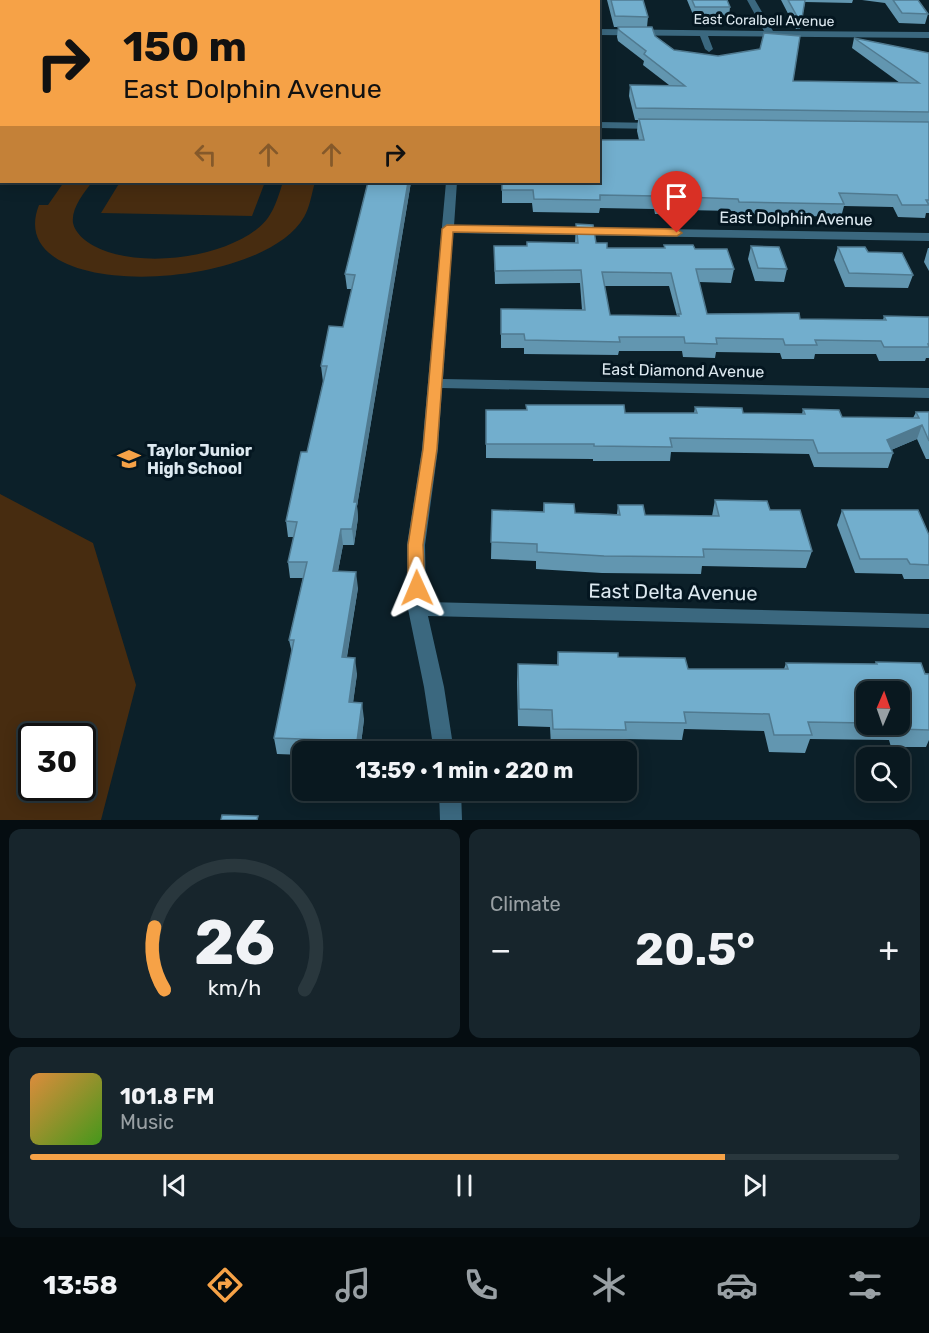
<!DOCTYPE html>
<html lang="en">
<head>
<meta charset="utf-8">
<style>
	:root { --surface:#09181f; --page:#17252c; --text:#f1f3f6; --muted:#99a0a4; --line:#29373d; --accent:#f6a247 }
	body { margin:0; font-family:Rubik,sans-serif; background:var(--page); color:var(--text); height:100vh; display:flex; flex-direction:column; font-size:22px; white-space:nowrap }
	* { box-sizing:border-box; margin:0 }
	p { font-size:20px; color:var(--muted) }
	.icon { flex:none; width:33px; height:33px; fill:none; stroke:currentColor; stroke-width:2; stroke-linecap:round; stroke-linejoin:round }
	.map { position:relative; height:820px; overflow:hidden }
	.side { display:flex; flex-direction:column; gap:9px; padding:9px; background:#050d11; flex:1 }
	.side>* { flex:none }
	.top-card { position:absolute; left:0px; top:0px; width:600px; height:183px; box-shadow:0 3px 15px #0003,0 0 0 2px var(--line); background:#f6a247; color:#111; overflow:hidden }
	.needle { width:39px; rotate:2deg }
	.controls { position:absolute; left:856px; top:681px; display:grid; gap:12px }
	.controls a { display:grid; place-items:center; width:54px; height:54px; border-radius:12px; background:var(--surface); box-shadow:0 3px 15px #0003,0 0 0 2px var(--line); font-size:30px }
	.speed { position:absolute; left:18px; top:723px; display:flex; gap:12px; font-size:30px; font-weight:700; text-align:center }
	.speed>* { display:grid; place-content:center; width:78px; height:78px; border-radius:50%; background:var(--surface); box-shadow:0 3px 15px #0003,0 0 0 2px var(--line); line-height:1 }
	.speed .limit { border:3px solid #111; border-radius:9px; background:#fff; color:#111 }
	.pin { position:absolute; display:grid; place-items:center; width:51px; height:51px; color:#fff; margin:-62px -26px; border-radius:50% 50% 50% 0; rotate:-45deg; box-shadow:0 0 6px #0007 }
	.pin .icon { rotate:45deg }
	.me { position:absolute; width:66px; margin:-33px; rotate:359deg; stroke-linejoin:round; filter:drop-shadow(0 0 4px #0008) }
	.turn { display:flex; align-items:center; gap:21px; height:126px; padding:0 24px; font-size:27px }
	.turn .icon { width:78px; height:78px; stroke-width:2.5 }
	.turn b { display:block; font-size:42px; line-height:51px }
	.lanes { display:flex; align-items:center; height:57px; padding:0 24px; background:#0003; justify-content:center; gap:30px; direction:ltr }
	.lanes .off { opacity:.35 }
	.big { font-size:45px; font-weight:700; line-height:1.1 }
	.side .card { flex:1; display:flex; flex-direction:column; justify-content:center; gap:9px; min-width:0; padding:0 21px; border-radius:12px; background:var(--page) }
	.side .dial { align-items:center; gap:0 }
	.dial svg { height:156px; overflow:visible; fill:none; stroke:var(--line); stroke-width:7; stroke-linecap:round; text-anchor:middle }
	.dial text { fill:var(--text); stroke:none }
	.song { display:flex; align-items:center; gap:18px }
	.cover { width:72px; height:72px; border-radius:9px; background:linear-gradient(135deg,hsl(30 70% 55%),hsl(100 70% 35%)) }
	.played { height:6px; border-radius:3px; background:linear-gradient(90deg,var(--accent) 80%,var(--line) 80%) }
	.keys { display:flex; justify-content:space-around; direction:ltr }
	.heat { display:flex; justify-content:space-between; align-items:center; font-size:33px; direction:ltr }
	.side .tiles { flex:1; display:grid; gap:9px; grid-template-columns:1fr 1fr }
	.card:last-child { grid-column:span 2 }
	.trip { position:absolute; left:292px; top:741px; width:345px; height:60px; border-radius:12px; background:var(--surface); box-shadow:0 3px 15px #0003,0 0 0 2px var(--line); font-weight:700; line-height:60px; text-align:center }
	.menu { display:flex; height:96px; justify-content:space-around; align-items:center; background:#040a0c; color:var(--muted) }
	.menu .icon { width:42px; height:42px }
	.menu .active { color:var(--accent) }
	.menu b { font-size:27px; color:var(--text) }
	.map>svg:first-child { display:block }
	.green { fill:#472c10; fill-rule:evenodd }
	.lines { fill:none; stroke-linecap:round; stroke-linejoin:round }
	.street { fill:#3b687f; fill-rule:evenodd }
	.wall { fill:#6296b0; fill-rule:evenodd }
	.shaded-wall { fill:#507a90 }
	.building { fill:#72aecd; stroke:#507a90; stroke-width:1.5; fill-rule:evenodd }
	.route { fill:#f6a247; stroke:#a0692e; stroke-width:1.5 }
	.labels { text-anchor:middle; stroke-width:6; stroke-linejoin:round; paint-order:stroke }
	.far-street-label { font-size:14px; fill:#dde9f0; stroke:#041620 }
	.street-label { font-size:16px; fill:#dde9f0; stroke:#041620 }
	.poi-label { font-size:16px; font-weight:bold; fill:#dde9f0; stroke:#041620; text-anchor:start }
	.near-street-label { font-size:20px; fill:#dde9f0; stroke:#041620 }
</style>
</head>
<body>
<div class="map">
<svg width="929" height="820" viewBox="0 0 929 820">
	<rect width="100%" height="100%" fill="#0c2029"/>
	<!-- green -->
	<path class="green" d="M64,182h28c-8,11 -21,26 -19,41 2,10 12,18 21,23 43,23 125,13 163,-17 16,-12 20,-29 26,-47h32c-3,10 -5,25 -11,35 -43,76 -304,87 -265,-12h9z
		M120,182h145l-13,34 -151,-3z
		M0,494l93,49 43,142 -35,135h-101zM32,736h50v52h-50z"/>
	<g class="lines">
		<!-- street -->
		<path class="street" d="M381,0h8v2h-8z
			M578,0h8v2h-8z
			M747,0h8l18,31 156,1v6l-221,-2 5,13 -4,3 -4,-3 -5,-13 -102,-1v-6l166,2z
			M0,22h2v6h-2z
			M598,122l60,1 5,3 -5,3 -60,-1z
			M446,182h11l-3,44 475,7v8l-476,-8 -10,146 486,9v10l-487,-10 -4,61 -13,96 1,57 503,12v14l-501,-12 16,71 10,65h-20l-10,-65 -16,-78 -1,-64 15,-96z
			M439,790h22l1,30h-22z"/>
	</g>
	<!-- wall -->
	<path class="wall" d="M0,0h357v2h-355v11h-2z
		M607,0h36l5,17 -1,10 8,9 19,14 119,31 107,2 -48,-35 2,-10 75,15v160h-3l-1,5 -27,-1 -5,-10 -49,-1 -3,11 -105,-3 -1,-3 -51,-1 -1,4h-28l-1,-5 -54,-1 -1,5 -66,-1 -1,-9h-30v-21h96l41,-42 -2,-9 1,-11h-3l-6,-24 1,-11h39l-26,-20 1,-4 -26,-20 -1,-4 1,-10h-4z
		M687,0h40l3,7 -1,10h-35z
		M781,0h72l-1,3 -47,-1 -5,27h-4z
		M862,0h56l10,14 -3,10 -26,-1 -14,-20z
		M368,182h43l-54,324 1,12 -4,27h-11l-5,26 20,17 -11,69 10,17 -4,28 11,17 -4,33h-57v3l-26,-1 -3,-16 18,-85 -3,-13 14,-62h-13l-2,-16 6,-25h-6l-2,-16 21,-69 16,-70 -2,-16 22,-39 9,-38h-5l-2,-15z
		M576,224l20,19 11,5h57v-3l31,4 39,20 -3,14 -32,-1 8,32 93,5 83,1 1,-4 45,1v41h-3l-1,3h-46l-3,-7h-61l-1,5h-32l-2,-6 -64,-1 -1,6 -32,-1 -1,-6h-63l-1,4 -94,-1v-6h-23v-39l81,1 -2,-27 -85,1 -1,-38h33l48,-3zM604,286h65l8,30 -67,-1z
		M751,246l36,23 -3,13 -29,-1 -7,-22z
		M838,247l30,5 45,23 -5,13 -63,-1 -11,-27z
		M928,248h1v23l-5,-9z
		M526,405l99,8h69l1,-6 48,6 59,1 1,-5 39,8 71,1 3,-6h13v47h-3l-9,-20 -26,11 2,3 -5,15 -74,-1 -5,-13 -138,-2 -1,9h-77v-2l-107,-1v-48h40z
		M715,500l55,10 42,41 -6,17 -104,-2 -1,8 -99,-1 -66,-4v-8l-45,-2 1,-49 51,2 1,-9 31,10 42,1 1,-9 27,10 67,1z
		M842,510l87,25v44h-25l-2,-5 -47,-1 -18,-48z
		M558,652l60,5 70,12h96l2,-6 89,1 1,-2 53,12v66l-3,7h-35l-2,-7 -79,-1 -5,14 -36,-1 -5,-21 -80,-2 -2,11 -58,-1 -1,8 -72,-1 -1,-19 -32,-1 -1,-44 1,-18 39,1zM867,692l33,32h-33z"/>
	<!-- shaded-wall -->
	<path class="shaded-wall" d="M408,182h3l-54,324 1,12 -4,27 -2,-16 2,-27z
		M922,425l-5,14 -33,14 3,-13z
		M341,529l2,16 -8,42 -2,-16z
		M356,572l2,16 -14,85 -2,-16z
		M355,658l2,16 -6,44 -2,-16z
		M362,703l2,16 -4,33h-2l-1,-11z"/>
	<!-- building -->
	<path class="building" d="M0,0h353v2h-351v1h-2z
		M515,0h33v2h-34z
		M611,0h32l5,17 -33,-1z
		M692,0h35l3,7h-35z
		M788,0h17l-3,18h-4z
		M893,0h25l10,14 -26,-1z
		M618,27h34l3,9 19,14 44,6 42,-7 4,-16 36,3 -7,45 126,2 -65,-45 75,15v59l-293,-4 -6,-23 55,1 -41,-32 2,-3 -27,-21z
		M639,119l290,3v78h-3l3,5h-27l-5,-10 -58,-2 5,11 -105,-2 -1,-3 -54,-2 1,4h-29v-5l-56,-1v5l-66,-1 -1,-9h-31v-8h96v-42h46z
		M368,182h40l-54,320h3l-5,27h-11l-8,42 23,1 -14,85 13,1 -6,44 13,1 -5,38 -83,-3 20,-98h-5l18,-78h-19l9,-40 -11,-1 15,-69h6l20,-86h-6l8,-40 14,1 12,-52 -10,-1z
		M576,224l17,1 3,18h11v5h58l-1,-3h29l2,4h32l7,20h-38l11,45 92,-1 1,6 86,1 -2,-4 45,1v27h-1l1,3h-45l-3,-6 -66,-1 2,5h-32l-2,-6 -67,-1 1,6 -32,-1 -1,-6h-65l1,5 -95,-2 -1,-6h-23v-25l84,1 -4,-40 -86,1 -1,-25h33v-4l51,1zM602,272l69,1 10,41h-3l1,2 -69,-1z
		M751,246l28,1 8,22 -29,-1z
		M838,247h27l3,5 34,1 11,22 -64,-2z
		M526,405h98l1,8h72l-2,-6 47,1 1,5 62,1 -2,-5 36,1 3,7 77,1 -3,-6h13v29l-7,-16 -35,15 6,13h-75l-5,-13 -143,-2 2,9 -78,-1v-2h-108v-34h41z
		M715,500l52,1 3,9h30l12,41 -109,-2 1,8 -100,-1 -67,-4v-8l-46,-2 1,-32 52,2v-9l30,1 1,9 45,2 -2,-10h25l2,10 74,1z
		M842,510h76l11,25v30l-19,-1 -3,-5h-47z
		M558,652l60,1v4l67,1 3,11h100l-2,-6 91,1 -1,-2 45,1 4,11h4v56l-30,-1 -2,-5h3v-32h-33v31l-59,-1 4,13h-38l-5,-21 -85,-2 2,11 -61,-1 1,8 -73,-1 -1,-19 -33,-1 -1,-45 40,1z
		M222,815l36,1 -1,4h-36z"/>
	<!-- route -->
	<path class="route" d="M447,225l230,4 5,4 -5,3 -224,-4 -16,217 -14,96 2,43 -3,4 -5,2 -6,-2 -3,-4v-43l15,-96 19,-220z"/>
	<!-- icons -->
	<defs>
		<g id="school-bare" transform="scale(1.8)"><path d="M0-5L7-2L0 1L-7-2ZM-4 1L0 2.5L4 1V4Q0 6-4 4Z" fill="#f6a247" stroke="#041620" stroke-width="2.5" paint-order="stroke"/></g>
	</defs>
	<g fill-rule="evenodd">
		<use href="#school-bare" x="129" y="459"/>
	</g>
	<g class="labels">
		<!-- far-street labels -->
		<g class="far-street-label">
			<text transform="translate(764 20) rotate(1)" y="5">East Coralbell Avenue</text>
		</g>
		<!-- street labels -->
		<g class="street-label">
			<text transform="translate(796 218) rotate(1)" y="6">East Dolphin Avenue</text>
			<text transform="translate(683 370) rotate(1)" y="6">East Diamond Avenue</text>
		</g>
		<!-- poi labels -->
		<g class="poi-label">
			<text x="147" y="456">Taylor Junior<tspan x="147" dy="18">High School</tspan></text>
		</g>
		<!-- near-street labels -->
		<g class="near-street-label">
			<text transform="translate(673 592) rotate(1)" y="7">East Delta Avenue</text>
		</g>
	</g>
</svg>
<div class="controls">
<a><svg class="needle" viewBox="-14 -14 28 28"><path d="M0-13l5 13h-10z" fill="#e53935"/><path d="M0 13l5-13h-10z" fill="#99a0a4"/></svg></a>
<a><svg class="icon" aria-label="search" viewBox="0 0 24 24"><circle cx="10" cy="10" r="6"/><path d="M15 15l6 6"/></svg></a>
</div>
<div class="speed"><div class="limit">30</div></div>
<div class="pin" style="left:677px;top:233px;background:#d93025"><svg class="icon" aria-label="arrive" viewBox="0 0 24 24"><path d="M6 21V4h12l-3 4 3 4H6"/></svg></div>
<svg class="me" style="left:417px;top:588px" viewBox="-20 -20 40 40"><path d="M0-17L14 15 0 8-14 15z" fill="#f6a247" stroke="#fff" stroke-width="4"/></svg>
<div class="trip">13:59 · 1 min · 220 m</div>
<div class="top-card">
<div class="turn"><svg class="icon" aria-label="right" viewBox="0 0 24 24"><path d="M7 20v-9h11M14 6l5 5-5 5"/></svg><div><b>150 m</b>East Dolphin Avenue</div></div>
<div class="lanes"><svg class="icon off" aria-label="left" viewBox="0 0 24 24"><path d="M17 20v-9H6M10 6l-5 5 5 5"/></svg><svg class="icon off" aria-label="ahead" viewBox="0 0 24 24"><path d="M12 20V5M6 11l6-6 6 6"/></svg><svg class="icon off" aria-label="ahead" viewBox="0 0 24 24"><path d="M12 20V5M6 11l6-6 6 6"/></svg><svg class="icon" aria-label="right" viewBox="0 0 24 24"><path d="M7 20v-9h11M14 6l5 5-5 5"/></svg></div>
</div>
</div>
<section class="side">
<div class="tiles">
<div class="card dial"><svg viewBox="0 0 100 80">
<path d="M14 69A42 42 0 1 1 86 69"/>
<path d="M14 69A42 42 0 0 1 9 37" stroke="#f6a247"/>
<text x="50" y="56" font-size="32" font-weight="700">26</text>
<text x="50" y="72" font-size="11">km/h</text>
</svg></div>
<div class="card"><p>Climate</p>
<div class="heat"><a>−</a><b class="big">20.5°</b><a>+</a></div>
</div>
<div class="card">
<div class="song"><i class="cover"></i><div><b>101.8 FM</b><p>Music</p></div></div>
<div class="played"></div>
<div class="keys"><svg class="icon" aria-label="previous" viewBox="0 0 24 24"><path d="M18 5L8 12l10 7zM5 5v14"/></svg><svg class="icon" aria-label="pause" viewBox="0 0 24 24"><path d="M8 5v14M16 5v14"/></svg><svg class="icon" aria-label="next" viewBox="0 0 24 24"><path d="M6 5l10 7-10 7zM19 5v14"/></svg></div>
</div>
</div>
</section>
<nav class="menu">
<b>13:58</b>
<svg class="icon active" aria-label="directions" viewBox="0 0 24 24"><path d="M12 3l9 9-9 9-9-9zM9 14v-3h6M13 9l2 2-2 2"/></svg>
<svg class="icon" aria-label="music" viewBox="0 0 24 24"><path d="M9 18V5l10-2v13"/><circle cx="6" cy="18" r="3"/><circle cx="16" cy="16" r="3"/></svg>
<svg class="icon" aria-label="phone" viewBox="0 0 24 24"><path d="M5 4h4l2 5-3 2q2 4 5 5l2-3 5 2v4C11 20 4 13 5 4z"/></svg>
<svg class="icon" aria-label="climate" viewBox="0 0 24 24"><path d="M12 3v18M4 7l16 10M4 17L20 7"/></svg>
<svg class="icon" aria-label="car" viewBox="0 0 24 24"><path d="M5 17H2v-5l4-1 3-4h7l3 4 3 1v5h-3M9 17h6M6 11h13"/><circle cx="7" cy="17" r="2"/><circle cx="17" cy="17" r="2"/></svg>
<svg class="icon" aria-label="filters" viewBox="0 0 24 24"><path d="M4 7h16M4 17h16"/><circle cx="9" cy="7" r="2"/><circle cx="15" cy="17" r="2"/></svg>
</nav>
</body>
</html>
